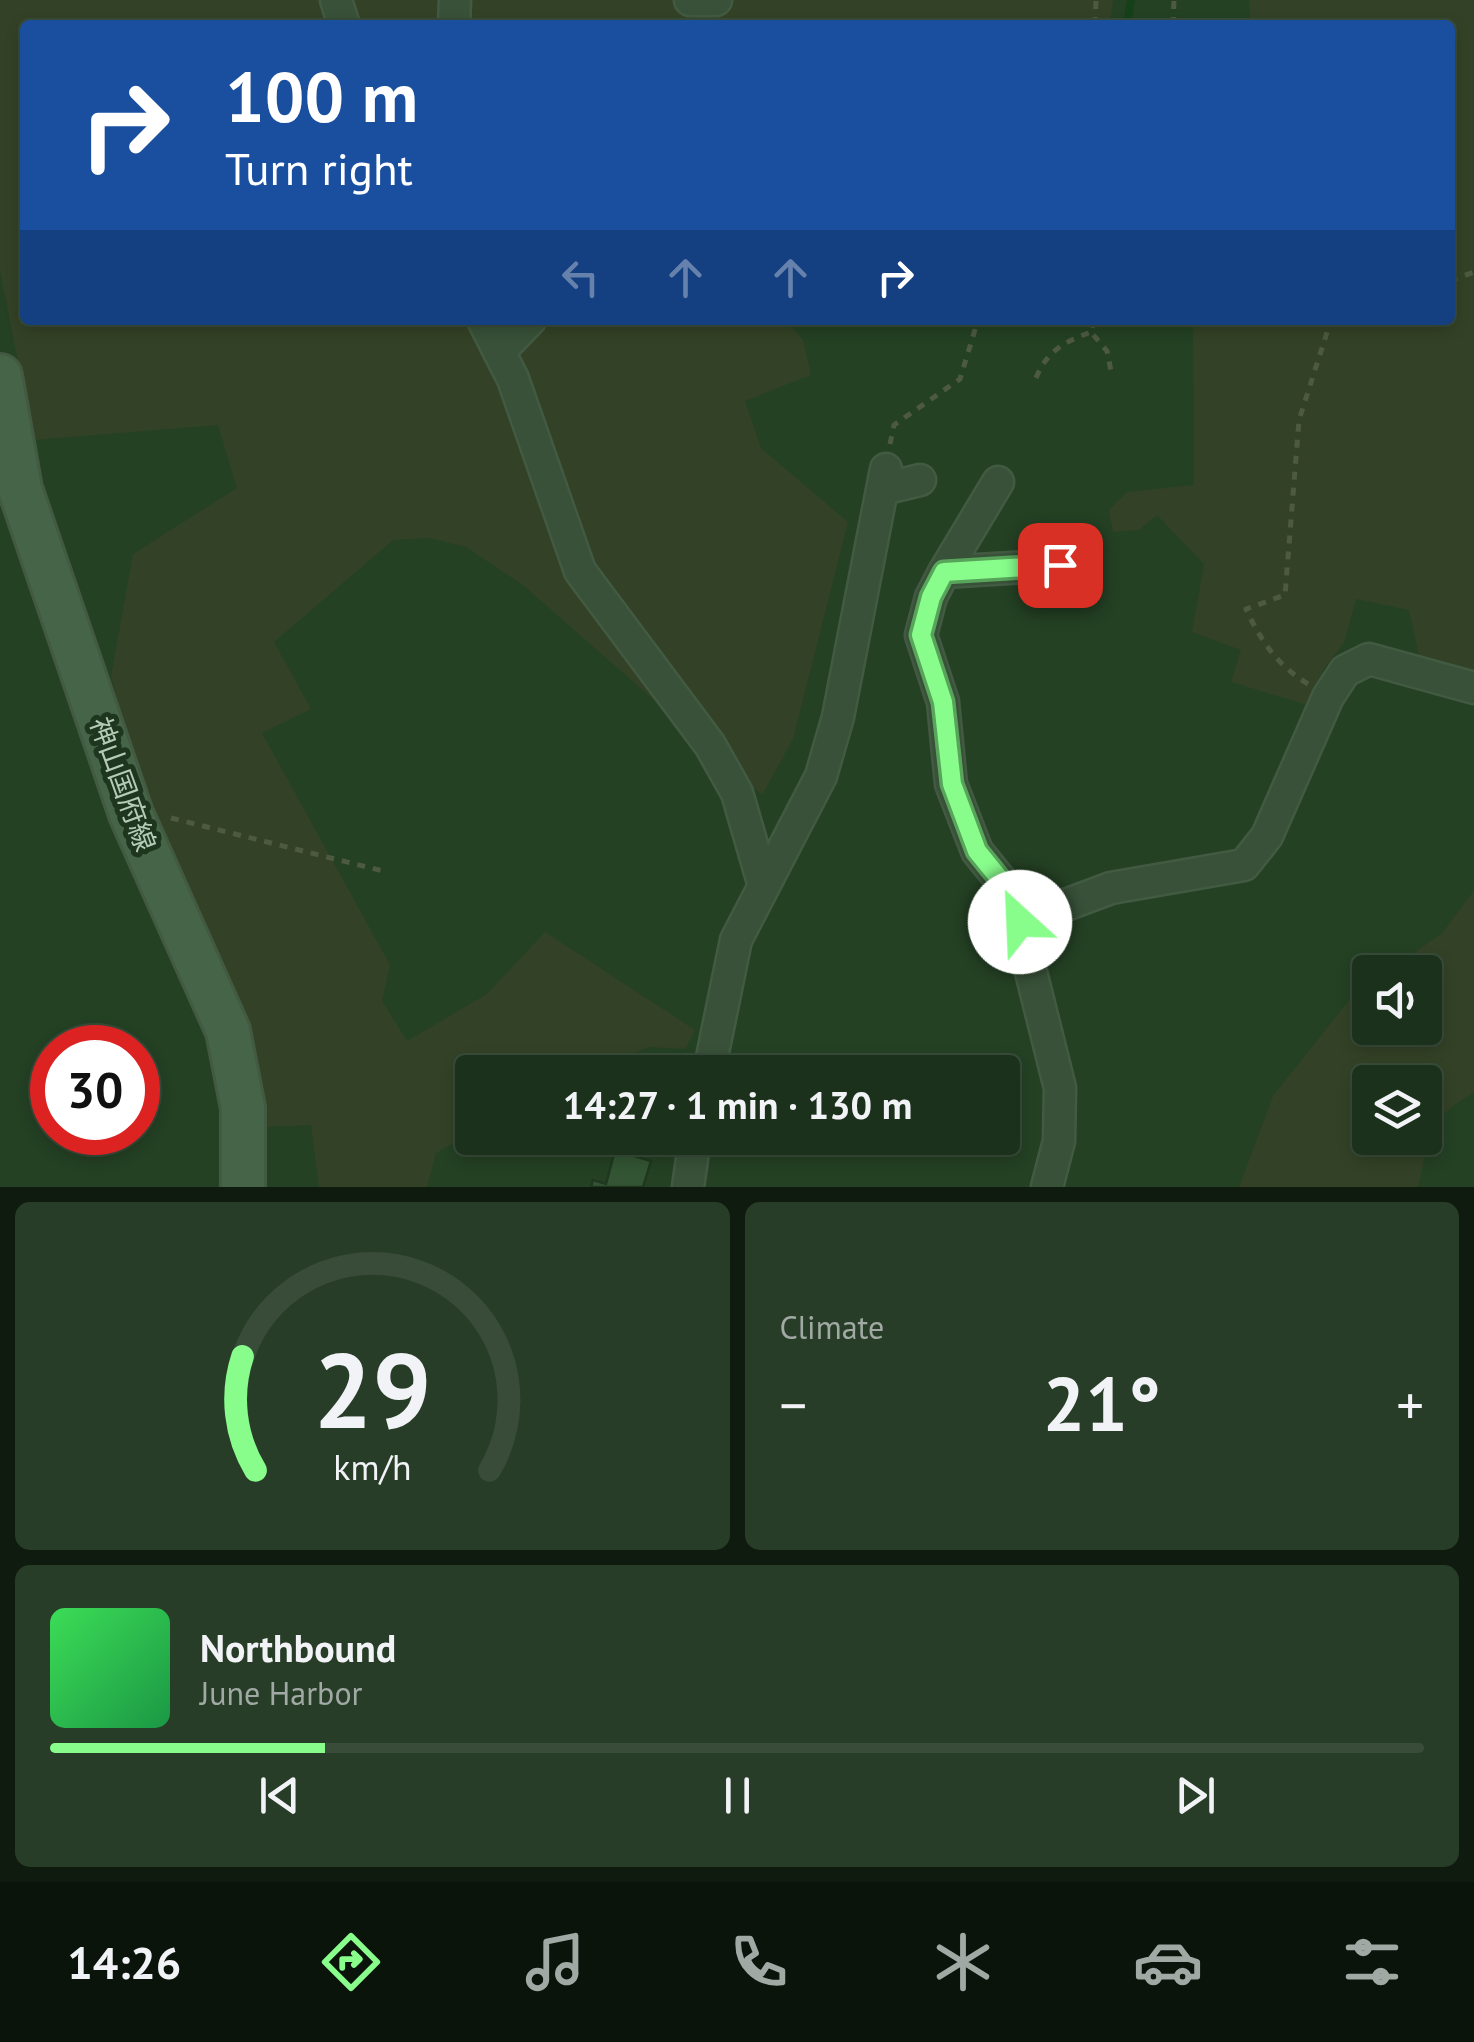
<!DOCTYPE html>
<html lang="en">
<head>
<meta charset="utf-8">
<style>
	:root { --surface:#1b311b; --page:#283d28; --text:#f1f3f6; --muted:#a0a9a3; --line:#394c3a; --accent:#88fd8c }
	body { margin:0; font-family:"PT Sans","Noto Sans JP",sans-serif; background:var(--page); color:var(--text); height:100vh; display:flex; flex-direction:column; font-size:38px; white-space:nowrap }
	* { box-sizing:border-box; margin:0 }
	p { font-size:32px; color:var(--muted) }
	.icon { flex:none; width:55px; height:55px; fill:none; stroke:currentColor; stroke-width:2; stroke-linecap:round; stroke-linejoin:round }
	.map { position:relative; height:1187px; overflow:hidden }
	.sheet { display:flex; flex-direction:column; gap:15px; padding:15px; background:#0f1b0f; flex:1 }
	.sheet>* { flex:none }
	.hud { position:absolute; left:20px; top:20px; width:1435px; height:305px; border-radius:10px; box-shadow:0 5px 15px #0003,0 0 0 2px var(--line); background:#1a4fa0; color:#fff; overflow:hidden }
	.tools { position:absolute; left:1352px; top:955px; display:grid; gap:20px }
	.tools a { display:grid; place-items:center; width:90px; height:90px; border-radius:10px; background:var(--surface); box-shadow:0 5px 15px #0003,0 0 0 2px var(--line); font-size:50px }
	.speed { position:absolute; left:30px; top:1025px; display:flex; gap:20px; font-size:50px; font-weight:700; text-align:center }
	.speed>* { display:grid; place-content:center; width:130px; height:130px; border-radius:50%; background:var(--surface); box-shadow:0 5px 15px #0003,0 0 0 2px var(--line); line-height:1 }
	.speed .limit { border:15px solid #d22; background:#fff; color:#111 }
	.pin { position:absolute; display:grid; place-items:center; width:85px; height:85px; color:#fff; margin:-42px; border-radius:20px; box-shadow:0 5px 15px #0006 }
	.me { position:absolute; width:110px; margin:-55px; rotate:335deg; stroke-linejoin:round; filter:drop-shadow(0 0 8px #0008) }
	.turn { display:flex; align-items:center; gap:35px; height:210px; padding:0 40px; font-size:45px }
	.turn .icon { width:130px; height:130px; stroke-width:2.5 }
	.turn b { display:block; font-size:70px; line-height:85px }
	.lanes { display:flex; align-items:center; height:95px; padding:0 40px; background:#0003; justify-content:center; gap:50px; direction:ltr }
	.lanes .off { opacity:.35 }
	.big { font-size:75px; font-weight:800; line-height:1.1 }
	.sheet .card { flex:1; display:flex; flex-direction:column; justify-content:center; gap:15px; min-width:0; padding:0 35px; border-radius:15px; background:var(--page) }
	.sheet .dial { align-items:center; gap:0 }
	.dial svg { height:260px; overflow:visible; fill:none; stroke:var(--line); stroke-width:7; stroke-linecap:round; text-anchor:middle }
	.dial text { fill:var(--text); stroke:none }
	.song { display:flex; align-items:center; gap:30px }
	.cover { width:120px; height:120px; border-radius:15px; background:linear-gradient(135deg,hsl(130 70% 55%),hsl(140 70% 35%)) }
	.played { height:10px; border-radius:5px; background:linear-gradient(90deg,var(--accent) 20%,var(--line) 20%) }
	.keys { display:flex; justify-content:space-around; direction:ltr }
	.heat { display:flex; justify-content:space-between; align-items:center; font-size:55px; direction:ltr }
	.sheet .tiles { flex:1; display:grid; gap:15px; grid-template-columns:1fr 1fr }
	.card:last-child { grid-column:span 2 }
	.trip { position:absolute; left:455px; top:1055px; width:565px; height:100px; border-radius:10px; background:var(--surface); box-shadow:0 5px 15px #0003,0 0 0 2px var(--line); font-weight:800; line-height:100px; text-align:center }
	.dock { display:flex; height:160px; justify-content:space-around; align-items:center; background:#0b140b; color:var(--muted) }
	.dock .icon { width:70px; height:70px }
	.dock .current { color:var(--accent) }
	.dock b { font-size:45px; color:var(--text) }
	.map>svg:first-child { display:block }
	.green { fill:#334226; fill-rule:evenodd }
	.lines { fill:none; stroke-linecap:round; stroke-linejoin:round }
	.stream { stroke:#164017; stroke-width:8 }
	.building { fill:#353; stroke:#1f381f; stroke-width:2.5 }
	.minor-casing { stroke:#425a42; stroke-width:35 }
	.secondary-casing { stroke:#425a42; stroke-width:48 }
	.path { stroke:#4d5a3f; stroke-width:5; stroke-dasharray:8 8; stroke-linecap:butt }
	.minor { stroke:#385138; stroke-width:30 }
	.secondary { stroke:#466447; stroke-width:42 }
	.route-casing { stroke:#58a45b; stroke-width:25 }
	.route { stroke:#88fd8c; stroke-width:18 }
	.labels { text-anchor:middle; stroke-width:10; stroke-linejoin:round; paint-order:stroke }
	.street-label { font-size:28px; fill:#b5cbb6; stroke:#1d361d }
</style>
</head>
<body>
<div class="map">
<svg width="1474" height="1187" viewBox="0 0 1474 1187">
	<rect width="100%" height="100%" fill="#244124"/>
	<!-- green -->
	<path class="green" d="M0,0h1113l-3,25h-1085v295h760l18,20 8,35 -66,26 16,47 87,74 -55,217 -31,56 -238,-209 -58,-39 -37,-9 -36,2 -119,102 37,67 -49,24 128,232 -8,36 25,40 80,-47 58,-62 150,98 -10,19 -36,-2 -59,25h-118v61l-36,20 -9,34h-108l-8,-62 -46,2 -22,-112 -99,-215 -33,-124 22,-122 104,-66 -19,-63 -185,15 -33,-170z
		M1249,0h225v672l-29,1 -25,-13 -11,-50 -53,-11 -12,44 -21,27 -12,36 -80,-24 10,-32 -49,-18 12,-68 -47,-49 -18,15 -26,2 -4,-22 18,-18 67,-7 -1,-165h257v-295h-200z
		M1474,891v201c-52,32 -42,41 -56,95h-179l34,-91 77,-97 20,-14v43h55v-56h-38l55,-39zM1370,1082h55v56h-55z"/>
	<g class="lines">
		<!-- stream -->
		<path class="stream" d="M1127,25l4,-25"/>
	</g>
	<!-- building -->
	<path class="building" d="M637,1138h25l-6,18 -22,-7z
		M615,1150l36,11 -8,26h-52l2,-7 13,4z"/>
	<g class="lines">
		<!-- minor casing -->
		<g class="minor-casing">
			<path id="minor" d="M336,0l8,25
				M690,0h26
				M454,25l1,-25
				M483,320l30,59 67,192 130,174 27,48 27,93 -28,54 -27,132
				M499,352l31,-32
				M883,489l37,-9
				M944,572l54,-90
				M764,886l57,-110 17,-59 48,-248
				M1020,922l91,-34 133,-23 23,-29 61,-139 17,-26 24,-12 105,29
				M688,1187l7,-49
				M1047,1187l12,-46 1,-53 -46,-184 -7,-16 -30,-37 -26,-67 -8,-82 -22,-67 10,-38 13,-25 116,-7"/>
		</g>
		<!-- secondary casing -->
		<g class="secondary-casing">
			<path id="secondary" d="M0,376l20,113 111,325 97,217 15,77v79"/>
		</g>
		<!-- path -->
		<path class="path" d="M1095,25l1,-25
			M1173,25l1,-25
			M1450,281l24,-9
			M1094,320l-3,12 16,19 4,20
			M1036,378c11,-27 28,-36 55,-46
			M890,444l4,-19 66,-46 18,-59
			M1308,684c-31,-19 -47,-43 -62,-75l39,-14 14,-175 32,-100
			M171,818l216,54"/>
		<!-- minor -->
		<use href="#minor" class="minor"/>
		<!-- secondary -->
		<use href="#secondary" class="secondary"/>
	</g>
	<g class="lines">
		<!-- route casing -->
		<g class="route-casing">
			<path id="route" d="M1020,922l-13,-34 -30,-37 -25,-67 -9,-82 -22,-67 10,-38 13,-25 116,-7"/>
		</g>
		<!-- route -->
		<use href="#route" class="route"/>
	</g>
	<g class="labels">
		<!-- street labels -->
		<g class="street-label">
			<text transform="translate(123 784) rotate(70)" y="10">神山国府線</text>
		</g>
	</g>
</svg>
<div class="tools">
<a><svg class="icon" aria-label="sound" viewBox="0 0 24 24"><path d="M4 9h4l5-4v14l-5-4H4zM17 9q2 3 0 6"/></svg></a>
<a><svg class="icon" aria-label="layers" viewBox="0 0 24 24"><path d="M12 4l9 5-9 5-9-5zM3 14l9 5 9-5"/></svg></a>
</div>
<div class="speed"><div class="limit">30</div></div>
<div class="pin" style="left:1060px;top:565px;background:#d93025"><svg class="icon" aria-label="arrive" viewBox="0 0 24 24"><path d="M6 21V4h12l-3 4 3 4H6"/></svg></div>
<svg class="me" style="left:1020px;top:922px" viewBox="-20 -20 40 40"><circle r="19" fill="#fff"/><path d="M0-13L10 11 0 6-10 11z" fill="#88fd8c"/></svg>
<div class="trip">14:27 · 1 min · 130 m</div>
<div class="hud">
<div class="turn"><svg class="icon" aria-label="right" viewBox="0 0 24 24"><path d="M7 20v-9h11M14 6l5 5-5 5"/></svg><div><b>100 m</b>Turn right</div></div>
<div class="lanes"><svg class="icon off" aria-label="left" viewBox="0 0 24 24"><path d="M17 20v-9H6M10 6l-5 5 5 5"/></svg><svg class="icon off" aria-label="ahead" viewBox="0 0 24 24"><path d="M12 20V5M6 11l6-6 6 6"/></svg><svg class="icon off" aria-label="ahead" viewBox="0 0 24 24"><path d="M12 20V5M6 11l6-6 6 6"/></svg><svg class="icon" aria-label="right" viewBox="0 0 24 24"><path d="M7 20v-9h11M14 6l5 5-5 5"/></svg></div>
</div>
</div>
<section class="sheet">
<div class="tiles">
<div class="card dial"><svg viewBox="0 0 100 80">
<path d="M14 69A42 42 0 1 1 86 69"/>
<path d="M14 69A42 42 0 0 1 10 34" stroke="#88fd8c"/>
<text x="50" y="56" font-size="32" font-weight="700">29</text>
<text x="50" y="72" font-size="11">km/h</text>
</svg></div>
<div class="card"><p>Climate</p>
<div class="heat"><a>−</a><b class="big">21°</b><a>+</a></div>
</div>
<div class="card">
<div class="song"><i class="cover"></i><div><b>Northbound</b><p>June Harbor</p></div></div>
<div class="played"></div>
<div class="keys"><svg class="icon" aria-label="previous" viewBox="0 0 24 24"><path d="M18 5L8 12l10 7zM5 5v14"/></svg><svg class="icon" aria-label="pause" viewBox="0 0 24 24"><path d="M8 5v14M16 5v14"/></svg><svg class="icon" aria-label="next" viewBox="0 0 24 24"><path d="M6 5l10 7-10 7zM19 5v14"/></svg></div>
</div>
</div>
</section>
<nav class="dock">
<b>14:26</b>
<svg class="icon current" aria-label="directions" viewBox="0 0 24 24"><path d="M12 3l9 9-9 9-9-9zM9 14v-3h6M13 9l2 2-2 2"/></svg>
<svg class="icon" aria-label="music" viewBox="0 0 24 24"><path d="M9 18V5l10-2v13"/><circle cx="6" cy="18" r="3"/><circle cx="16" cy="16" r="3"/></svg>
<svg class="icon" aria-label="phone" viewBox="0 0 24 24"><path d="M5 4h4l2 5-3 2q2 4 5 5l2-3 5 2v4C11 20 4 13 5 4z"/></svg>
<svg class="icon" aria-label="climate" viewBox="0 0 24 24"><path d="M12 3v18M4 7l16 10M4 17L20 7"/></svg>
<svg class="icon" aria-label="car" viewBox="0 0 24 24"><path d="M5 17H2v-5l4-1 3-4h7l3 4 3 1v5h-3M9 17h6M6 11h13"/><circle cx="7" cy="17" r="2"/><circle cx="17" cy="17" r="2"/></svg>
<svg class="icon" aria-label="filters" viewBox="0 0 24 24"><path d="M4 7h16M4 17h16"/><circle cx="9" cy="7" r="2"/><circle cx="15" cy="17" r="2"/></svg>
</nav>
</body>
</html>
